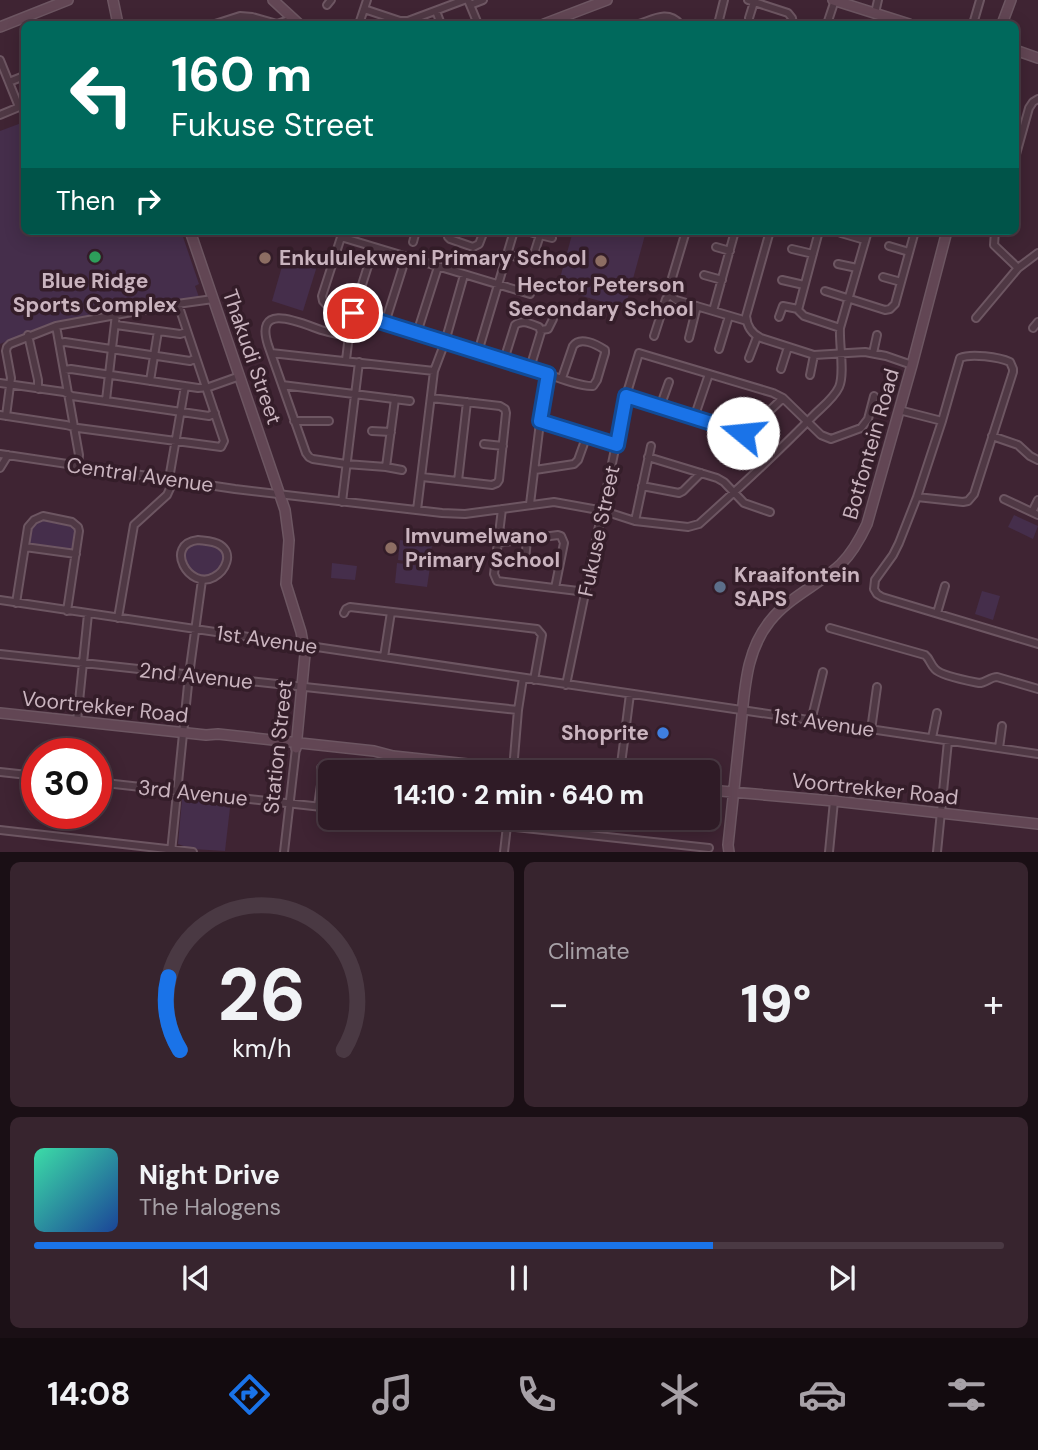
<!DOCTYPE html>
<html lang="en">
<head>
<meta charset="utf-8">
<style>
	:root { --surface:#2f1b26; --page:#37242e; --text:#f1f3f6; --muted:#a7a1a7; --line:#4a3943; --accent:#1a73e8 }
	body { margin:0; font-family:"DM Sans",sans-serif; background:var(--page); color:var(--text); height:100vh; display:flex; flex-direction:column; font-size:26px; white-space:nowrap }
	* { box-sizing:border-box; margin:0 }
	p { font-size:23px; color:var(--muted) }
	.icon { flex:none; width:38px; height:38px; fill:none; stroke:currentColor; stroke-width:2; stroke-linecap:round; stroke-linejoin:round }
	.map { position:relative; height:852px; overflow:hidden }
	.details { display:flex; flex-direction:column; gap:10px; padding:10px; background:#1a0f15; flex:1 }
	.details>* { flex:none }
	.banner { position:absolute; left:21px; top:21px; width:998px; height:214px; border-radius:10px; box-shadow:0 4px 18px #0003,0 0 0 2px var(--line); background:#00695c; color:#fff; overflow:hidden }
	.speed { position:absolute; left:21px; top:738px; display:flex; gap:14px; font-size:35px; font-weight:700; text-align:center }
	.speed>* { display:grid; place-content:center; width:91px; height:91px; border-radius:50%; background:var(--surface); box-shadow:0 4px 18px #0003,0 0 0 2px var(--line); line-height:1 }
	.speed .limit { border:10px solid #d22; background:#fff; color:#111 }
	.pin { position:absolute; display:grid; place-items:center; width:60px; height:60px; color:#fff; margin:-30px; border:4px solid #fff; border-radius:50%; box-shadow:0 2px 7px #0007 }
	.me { position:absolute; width:77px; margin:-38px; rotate:287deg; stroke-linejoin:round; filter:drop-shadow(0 0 5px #0008) }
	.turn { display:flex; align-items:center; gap:24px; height:147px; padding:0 35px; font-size:32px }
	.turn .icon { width:91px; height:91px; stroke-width:2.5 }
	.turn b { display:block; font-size:49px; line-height:60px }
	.then { display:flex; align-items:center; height:66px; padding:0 35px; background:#0003; gap:14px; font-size:26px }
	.big { font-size:52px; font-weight:800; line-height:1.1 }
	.details .card { flex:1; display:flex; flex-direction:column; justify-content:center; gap:10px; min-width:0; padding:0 24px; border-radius:10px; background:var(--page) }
	.details .dial { align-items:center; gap:0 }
	.dial svg { height:182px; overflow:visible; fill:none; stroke:var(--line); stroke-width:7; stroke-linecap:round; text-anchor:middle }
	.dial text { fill:var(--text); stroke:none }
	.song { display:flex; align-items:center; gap:21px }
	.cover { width:84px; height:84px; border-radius:10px; background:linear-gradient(135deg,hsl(160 70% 55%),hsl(220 70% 35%)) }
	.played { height:7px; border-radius:4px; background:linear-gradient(90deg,var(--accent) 70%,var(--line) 70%) }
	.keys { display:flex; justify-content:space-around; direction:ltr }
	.heat { display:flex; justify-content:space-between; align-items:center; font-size:38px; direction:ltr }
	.details .tiles { flex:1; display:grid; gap:10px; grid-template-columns:1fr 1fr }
	.card:last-child { grid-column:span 2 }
	.trip { position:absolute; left:318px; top:760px; width:402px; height:70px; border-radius:10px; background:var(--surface); box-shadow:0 4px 18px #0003,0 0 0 2px var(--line); font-weight:800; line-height:70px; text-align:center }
	.tab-bar { display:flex; height:112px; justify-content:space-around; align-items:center; background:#130b0f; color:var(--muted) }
	.tab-bar .icon { width:49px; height:49px }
	.tab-bar .on { color:var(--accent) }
	.tab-bar b { font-size:32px; color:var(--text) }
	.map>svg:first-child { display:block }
	.green { fill:#452e4b }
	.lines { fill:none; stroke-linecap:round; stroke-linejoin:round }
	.street-casing { stroke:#6d5662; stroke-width:10 }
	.secondary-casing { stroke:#6d5662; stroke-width:12 }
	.street { stroke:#4f3844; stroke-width:6 }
	.secondary { stroke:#624654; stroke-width:9 }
	.route-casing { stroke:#114b97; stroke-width:18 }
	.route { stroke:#1a73e8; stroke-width:12 }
	.leisure-dot { fill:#2e9e5b; stroke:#341d29; stroke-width:2.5 }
	.education-dot { fill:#8d6e63; stroke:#341d29; stroke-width:2.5 }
	.service-dot { fill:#5c6f8a; stroke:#341d29; stroke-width:2.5 }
	.shop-dot { fill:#3f7fe0; stroke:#341d29; stroke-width:2.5 }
	.labels { text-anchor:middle; stroke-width:7; stroke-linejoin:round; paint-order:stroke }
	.poi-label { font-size:21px; font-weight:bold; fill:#cab4bf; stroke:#341d29; text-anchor:start }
	.street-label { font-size:21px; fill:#cab4bf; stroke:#341d29 }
</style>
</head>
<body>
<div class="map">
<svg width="1038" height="852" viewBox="0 0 1038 852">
	<rect width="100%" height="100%" fill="#3f2433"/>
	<!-- green -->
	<path class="green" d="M24,122v109h157l18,53 -4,2 4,11 -151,27 -48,20v-213z
		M573,231h59l13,4 -20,73 -68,-19z
		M285,256l32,10 -14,45 -31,-10z
		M1014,515l24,11 -5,13 -25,-12z
		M43,519l26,4 6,5 -1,20 -2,2 -43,-6c-1,-12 2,-21 14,-25z
		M400,540l32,4 -2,20 -32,-4z
		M196,543l22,3 5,5 2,10 -3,7 -17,11c-16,-6 -33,-27 -9,-36z
		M332,563l25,3 -2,14 -24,-2z
		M397,563l33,4 -3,20 -32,-4z
		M982,591l18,5 -7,24 -18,-6z
		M190,795l41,4 -6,52 -33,-2 -14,-5 4,-44 1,-3z"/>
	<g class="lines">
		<!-- street casing -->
		<g class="street-casing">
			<path id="street" d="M468,0l10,24
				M748,0l40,13 4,5 1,6
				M327,5l4,-5
				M470,5l13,-5
				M364,9l36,12h8l56,-21
				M436,11l5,13
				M875,13l3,-13
				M749,18l5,-16
				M215,24l25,-8 12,1 25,7 15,-5
				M359,24l8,-24
				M639,24c15,-5 29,-14 41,0
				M718,24l6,-24
				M827,24l8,-24
				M973,24l7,-24
				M0,60l19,47
				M9,82l15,-6
				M0,115l24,-10
				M1015,158l14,-50 4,-6 5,-3
				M343,231l-21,65 1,5 4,4 203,63c16,5 48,19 63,18l4,-6 8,-27v-3c-9,-6 -25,-14 -32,-4l-11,32
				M447,231l1,6 2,2 23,8 6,-3 5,-13
				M686,231l-17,57 1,7 6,5 71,21
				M770,231l-24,85c1,11 6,18 15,22l53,17 51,-3 21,4 26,9
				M819,231l-21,79 6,6 36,12
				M995,231l-1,14 24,23
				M841,233l24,7
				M540,235l12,3
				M341,237l189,57
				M413,242l3,-11
				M889,246l20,6
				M716,247l14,4
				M792,249l21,5
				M507,254l18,6 8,-3 7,-22 -13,-4
				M838,264l19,4
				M704,275l18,5
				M883,277l18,5
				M782,280l22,5
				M825,291l60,19 5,-1 5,-5 20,-73
				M713,311l22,-80
				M353,313l21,-66
				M779,317l4,-11 15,3
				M976,318l42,-50 20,-15
				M385,323l21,-66
				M116,325l64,9 7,-2
				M56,326l23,129 -1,11
				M1033,328l5,-6
				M541,330l7,-1 5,-10
				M417,333l21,-66
				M28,335l10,45v9
				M349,335c-9,0 -18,-2 -28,-5 -20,-7 -67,-29 -53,15l38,108 3,4 4,2 33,5 40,3 9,-68
				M654,336l12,-37 4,-4
				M689,338l8,-32
				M59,343l6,-1 125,19 6,-3
				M719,349l10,-33
				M478,352l36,-121
				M271,353l163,18
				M873,353l4,-18
				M749,358l8,-21
				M346,360l3,-25 6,-22
				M504,360l11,-35c7,-6 16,-1 24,2l2,5 -11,36
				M781,369l7,-22
				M64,370l7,-1 127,19 11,-1 31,-11
				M810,375l4,-20
				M150,381l8,-50
				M0,383l64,9 8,4 137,20 6,-3
				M282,385l128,16
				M626,396l115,37 7,-2 35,-33
				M106,400l10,-86
				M660,407l9,-25
				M899,410l43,11
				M0,415l66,10 12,3 143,19 3,-6 -46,-137
				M6,416l5,-38 -5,-27 1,-4 3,-3 46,-18 114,-21 43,-6
				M694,418l15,-44
				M294,421h35
				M540,421l77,24
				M728,429l8,-24
				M372,431l19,1
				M992,436l26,9 12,11 8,4
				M484,444l19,2
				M0,454l235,35 207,24 23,1 89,-12 50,9 31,10 53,6 11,-3c39,-35 78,-71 115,-109 8,-8 20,-17 25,-28 6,-13 0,-43 1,-59l28,-97
				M648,457l69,21 7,4 20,21 26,9
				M386,467l16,3
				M0,468l8,-13
				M535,470l39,-6 4,-4 9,-25
				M422,477l70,8 5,-2 2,-3 7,-67 -1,-4 -5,-3 -69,-8
				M458,481l9,-79
				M642,486l37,7 4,-2 18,-18
				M917,497l46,5 5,-1 6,-7 39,-122v-3l-3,-7c-11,-5 -39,-9 -50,-4l-18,63 -25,76 -18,46 -6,12 -18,25 -1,9 3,5 5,3 156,47
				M1004,499l34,16
				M342,502l17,-140
				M530,504l13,-106 5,-24
				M502,509l-8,65 3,7 89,11
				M417,510l17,-139 11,-29 19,-67
				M1032,512l6,-12
				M635,521l16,-75
				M198,540c7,1 16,1 22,5 14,9 5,26 -6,32 -25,14 -51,-33 -16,-37z
				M497,543l61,-8 3,1 3,7 -9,45
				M25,547l51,7
				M525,561l2,-22
				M0,600l1038,154
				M16,603l12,-76 6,-7 9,-4 29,6 6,5 1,4 -12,80
				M344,613l2,-4 4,-2 187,22 5,6 -8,45
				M937,613l8,-27
				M118,618l16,-93 33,-30 5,-11 -3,-5 16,-93
				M830,628l95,27c5,4 5,9 10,14 6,7 34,12 44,14 7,0 11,-6 18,-6l41,12
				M0,654l518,56
				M384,657l7,-45
				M566,685l60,-289 13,-43 134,40 10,5 38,37 10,4 30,-11 7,-9 6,-23
				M77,721l11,-107
				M811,721l12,-49
				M871,730l6,-43
				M932,738l5,-25
				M999,748l3,-22
				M321,768v9l3,5
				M513,770l5,-60 5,-32
				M0,772l37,4
				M620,772l10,-78
				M96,782l235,26
				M318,806l3,-21 4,-4h6
				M422,817l287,31
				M0,830l193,22
				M171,852l18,-177 13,-95
				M284,852l12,-104
				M504,852l4,-35
				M829,852l5,-51
				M937,852l11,-111"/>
		</g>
		<!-- secondary casing -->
		<g class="secondary-casing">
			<path id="secondary" d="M113,0l5,24
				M273,0l26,24
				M833,0l76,24
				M544,24l63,-24
				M1002,24l9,-24
				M0,27l68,-27
				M1015,50l23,8
				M190,231l95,279 4,30 -3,44 15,48 4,22 -9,94
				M0,713l206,22 12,-1 156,17 19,5 150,16
				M709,790l125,11 204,23
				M729,852l-1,-7c4,-38 8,-75 12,-112 5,-39 4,-80 30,-112 19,-24 49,-36 71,-57 12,-12 19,-25 26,-40l45,-159 35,-134"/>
		</g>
		<!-- street -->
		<use href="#street" class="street"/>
		<!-- secondary -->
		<use href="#secondary" class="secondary"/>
	</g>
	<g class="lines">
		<!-- route casing -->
		<g class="route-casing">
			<path id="route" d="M353,313l195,61 -8,47 77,24 9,-49 117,37"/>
		</g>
		<!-- route -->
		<use href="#route" class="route"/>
	</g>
	<!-- markers -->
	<circle class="leisure-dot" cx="95" cy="257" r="7"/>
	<g class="education-dot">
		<circle cx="265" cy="258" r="7"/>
		<circle cx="601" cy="261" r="7"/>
		<circle cx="391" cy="548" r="7"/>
	</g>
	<circle class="service-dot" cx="720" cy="587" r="7"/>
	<circle class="shop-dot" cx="663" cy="733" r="7"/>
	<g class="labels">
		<!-- poi labels -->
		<g class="poi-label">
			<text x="279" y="265">Enkululekweni Primary School</text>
			<text x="95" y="288" text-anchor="middle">Blue Ridge<tspan x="95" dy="24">Sports Complex</tspan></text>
			<text x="601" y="292" text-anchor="middle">Hector Peterson<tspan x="601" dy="24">Secondary School</tspan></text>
			<text x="405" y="543">Imvumelwano<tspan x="405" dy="24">Primary School</tspan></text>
			<text x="734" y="582">Kraaifontein<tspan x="734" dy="24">SAPS</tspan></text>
			<text x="649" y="740" text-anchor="end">Shoprite</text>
		</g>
		<!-- street labels -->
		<g class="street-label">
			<text transform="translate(252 357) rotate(71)" y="7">Thakudi Street</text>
			<text transform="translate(871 444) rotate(-74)" y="7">Botfontein Road</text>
			<text transform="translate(140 475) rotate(8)" y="7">Central Avenue</text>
			<text transform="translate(599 531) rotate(-78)" y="7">Fukuse Street</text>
			<text transform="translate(267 640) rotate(8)" y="7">1st Avenue</text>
			<text transform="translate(196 676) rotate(6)" y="7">2nd Avenue</text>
			<text transform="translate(105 707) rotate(6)" y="7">Voortrekker Road</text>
			<text transform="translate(824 723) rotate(8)" y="7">1st Avenue</text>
			<text transform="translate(278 747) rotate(-84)" y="7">Station Street</text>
			<text transform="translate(875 789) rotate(6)" y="7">Voortrekker Road</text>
			<text transform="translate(193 793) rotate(6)" y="7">3rd Avenue</text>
		</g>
	</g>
</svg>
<div class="speed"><div class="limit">30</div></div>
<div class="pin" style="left:353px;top:313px;background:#d93025"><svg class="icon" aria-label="arrive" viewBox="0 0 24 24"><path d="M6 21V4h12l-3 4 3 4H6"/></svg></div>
<svg class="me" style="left:743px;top:433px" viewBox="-20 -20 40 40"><circle r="19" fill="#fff"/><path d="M0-13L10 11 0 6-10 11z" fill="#1a73e8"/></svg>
<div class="trip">14:10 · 2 min · 640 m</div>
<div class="banner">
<div class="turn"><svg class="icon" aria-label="left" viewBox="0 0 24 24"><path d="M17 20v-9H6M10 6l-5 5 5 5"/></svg><div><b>160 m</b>Fukuse Street</div></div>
<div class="then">Then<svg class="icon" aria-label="right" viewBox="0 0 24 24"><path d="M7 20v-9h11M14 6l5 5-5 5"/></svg></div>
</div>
</div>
<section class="details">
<div class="tiles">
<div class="card dial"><svg viewBox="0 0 100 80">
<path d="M14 69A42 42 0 1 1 86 69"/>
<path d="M14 69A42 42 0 0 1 9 37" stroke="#1a73e8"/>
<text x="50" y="56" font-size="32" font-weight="700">26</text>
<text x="50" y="72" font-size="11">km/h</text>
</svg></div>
<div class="card"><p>Climate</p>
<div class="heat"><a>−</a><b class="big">19°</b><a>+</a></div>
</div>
<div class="card">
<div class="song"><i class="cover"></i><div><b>Night Drive</b><p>The Halogens</p></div></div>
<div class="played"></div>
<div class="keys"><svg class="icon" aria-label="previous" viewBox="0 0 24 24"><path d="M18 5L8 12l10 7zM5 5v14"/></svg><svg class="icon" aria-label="pause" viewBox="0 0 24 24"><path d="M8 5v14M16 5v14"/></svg><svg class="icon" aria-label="next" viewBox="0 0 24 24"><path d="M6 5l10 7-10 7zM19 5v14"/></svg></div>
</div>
</div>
</section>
<nav class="tab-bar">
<b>14:08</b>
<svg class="icon on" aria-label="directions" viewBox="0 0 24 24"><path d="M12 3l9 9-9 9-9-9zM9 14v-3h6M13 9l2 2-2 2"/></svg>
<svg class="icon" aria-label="music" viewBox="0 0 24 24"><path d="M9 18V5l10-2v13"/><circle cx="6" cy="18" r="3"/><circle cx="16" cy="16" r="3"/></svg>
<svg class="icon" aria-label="phone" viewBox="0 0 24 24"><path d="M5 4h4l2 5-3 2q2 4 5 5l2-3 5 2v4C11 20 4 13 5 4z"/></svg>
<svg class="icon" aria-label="climate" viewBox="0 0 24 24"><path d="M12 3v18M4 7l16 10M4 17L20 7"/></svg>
<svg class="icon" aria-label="car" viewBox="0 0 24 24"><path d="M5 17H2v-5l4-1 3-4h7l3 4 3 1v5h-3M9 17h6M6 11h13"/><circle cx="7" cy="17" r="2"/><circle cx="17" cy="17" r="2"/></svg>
<svg class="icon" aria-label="filters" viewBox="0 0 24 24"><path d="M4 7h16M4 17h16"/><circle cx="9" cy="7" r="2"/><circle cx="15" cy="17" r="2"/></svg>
</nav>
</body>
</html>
